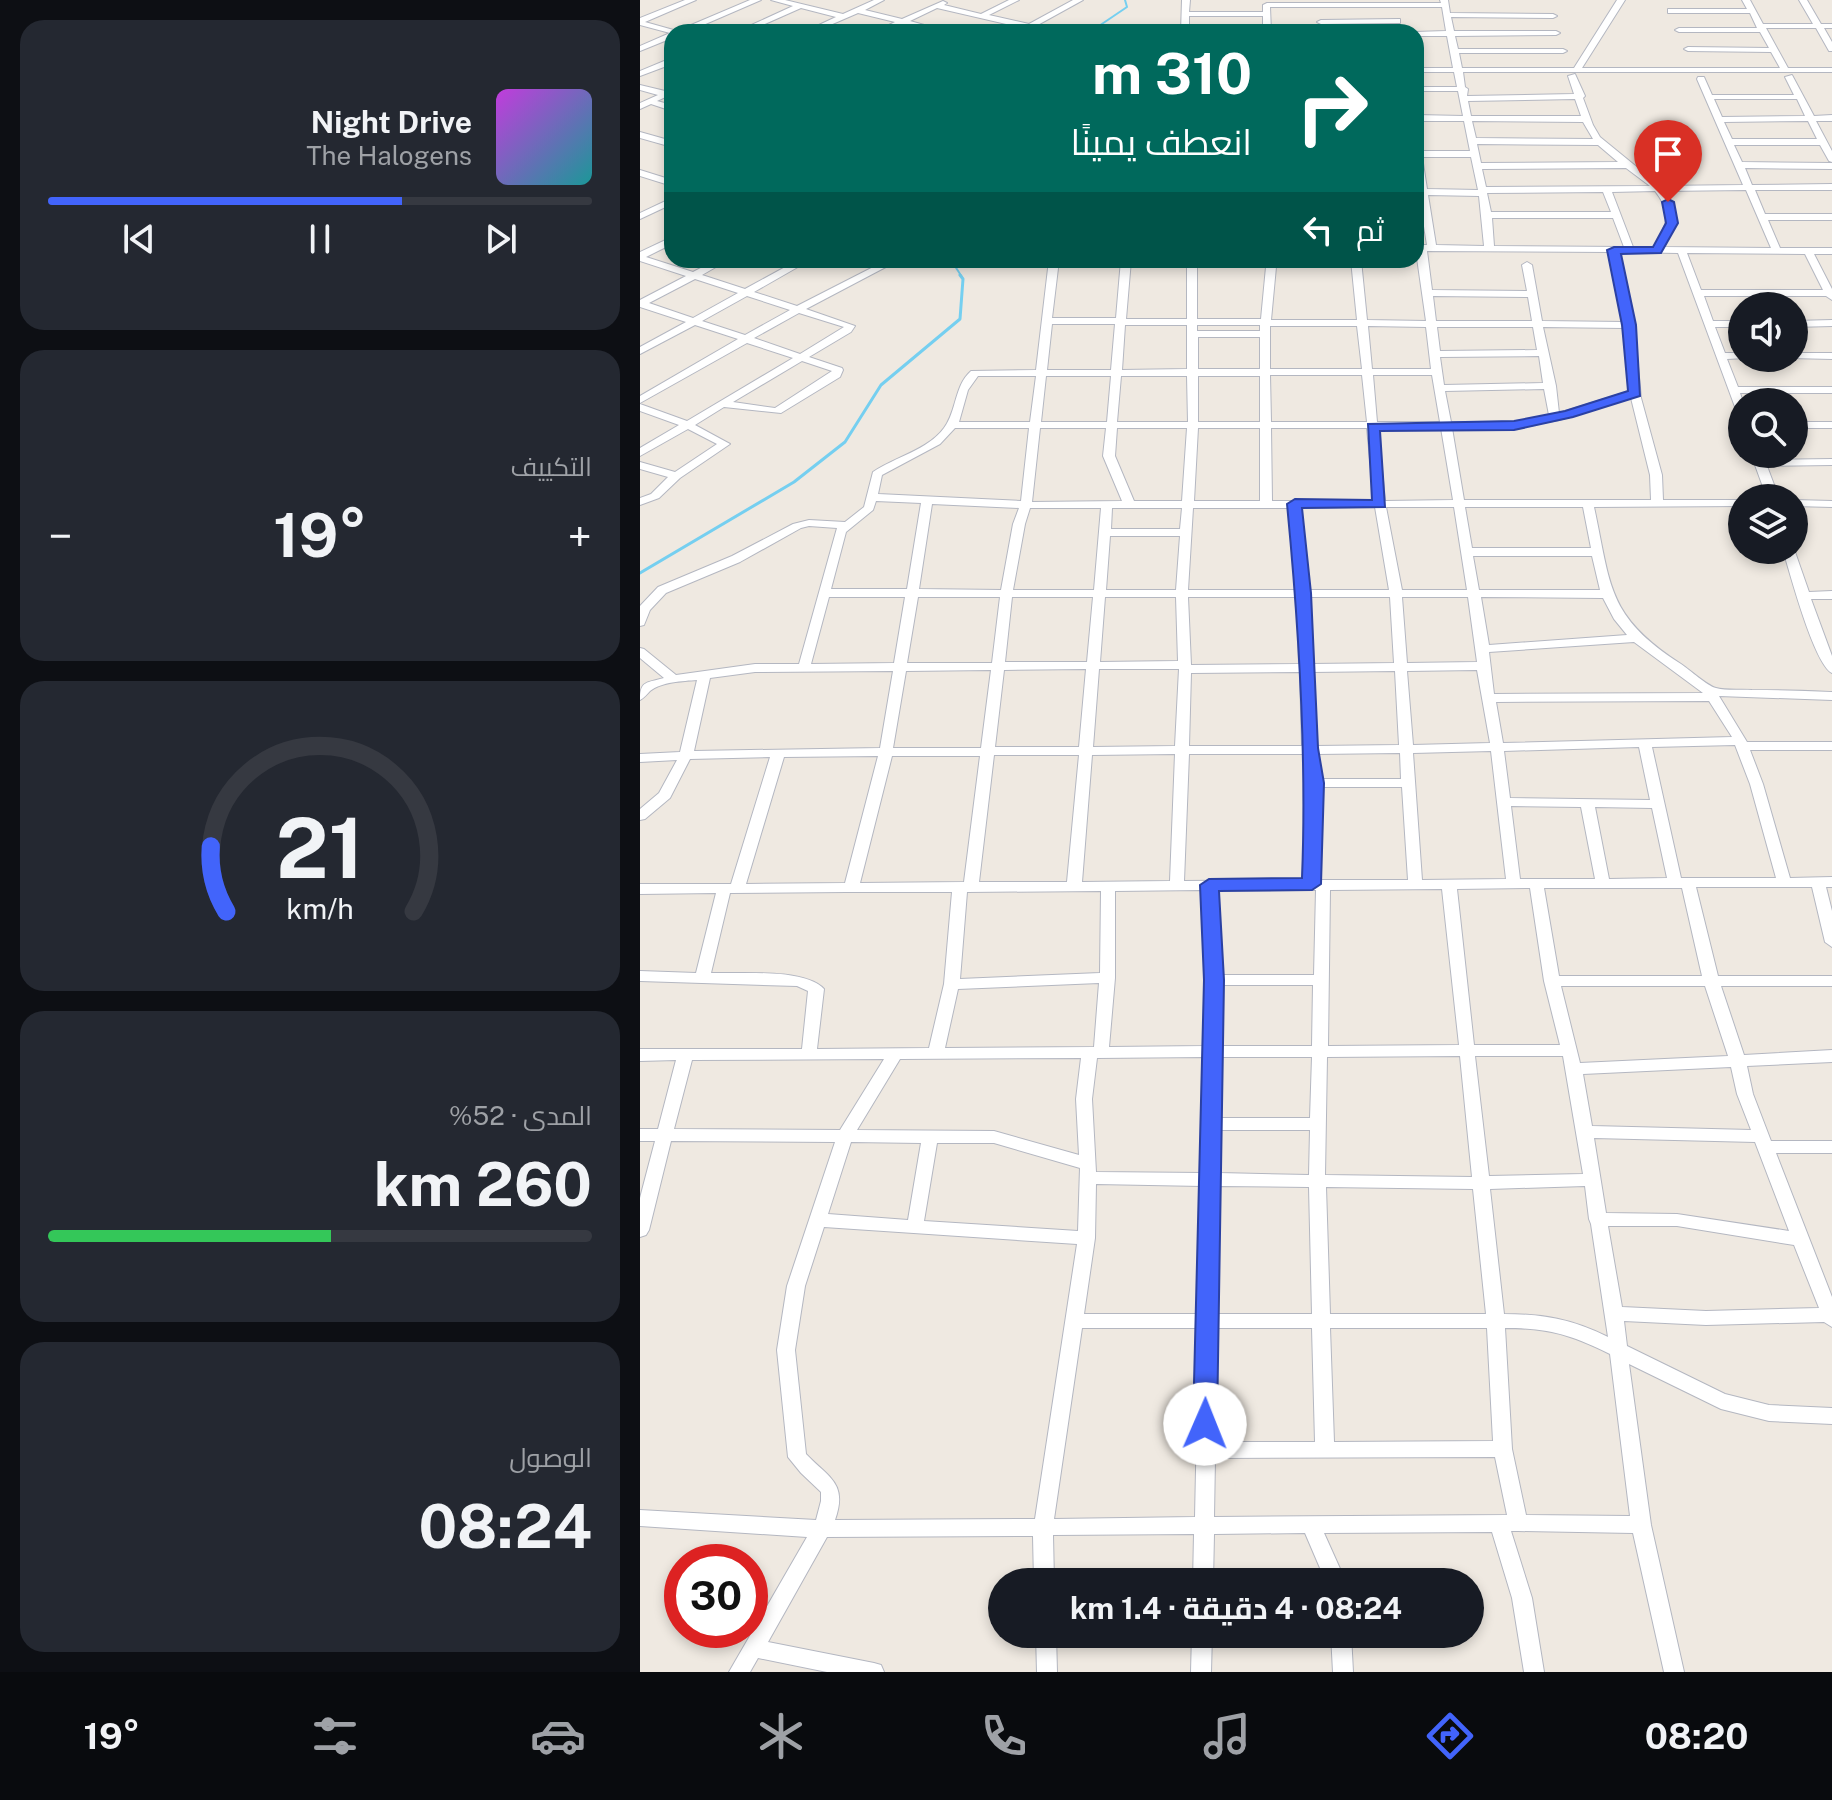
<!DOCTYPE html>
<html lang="ar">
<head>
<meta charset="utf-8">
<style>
	:root { --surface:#171b24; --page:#242831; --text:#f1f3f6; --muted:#9ea1a6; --line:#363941; --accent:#4264fb }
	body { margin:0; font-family:"Public Sans",Cairo,sans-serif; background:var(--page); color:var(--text); direction:rtl; height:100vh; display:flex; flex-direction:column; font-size:30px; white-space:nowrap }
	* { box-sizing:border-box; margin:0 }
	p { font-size:26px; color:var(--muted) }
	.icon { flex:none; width:44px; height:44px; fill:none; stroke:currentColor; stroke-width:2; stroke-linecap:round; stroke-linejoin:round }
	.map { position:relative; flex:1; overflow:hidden; direction:ltr }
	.panel { display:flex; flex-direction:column; gap:20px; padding:20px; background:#0d0f14; width:640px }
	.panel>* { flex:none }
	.top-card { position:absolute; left:24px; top:24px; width:760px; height:244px; border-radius:24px; box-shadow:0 4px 12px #0003; direction:rtl; background:#00695c; color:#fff; overflow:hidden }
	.fabs { position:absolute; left:1088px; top:292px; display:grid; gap:16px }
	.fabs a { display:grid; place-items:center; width:80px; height:80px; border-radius:50%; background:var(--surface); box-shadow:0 4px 12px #0003; font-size:40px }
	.speed { position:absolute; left:24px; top:1544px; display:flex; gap:16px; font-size:40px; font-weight:700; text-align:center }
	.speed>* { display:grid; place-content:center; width:104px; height:104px; border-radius:50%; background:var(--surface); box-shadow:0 4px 12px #0003; line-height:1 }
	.speed .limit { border:12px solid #d22; background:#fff; color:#111 }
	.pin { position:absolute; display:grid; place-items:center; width:68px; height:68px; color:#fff; margin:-82px -34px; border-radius:50% 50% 50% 0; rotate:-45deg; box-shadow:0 0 8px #0007 }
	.pin .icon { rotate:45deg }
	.me { position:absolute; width:88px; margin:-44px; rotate:1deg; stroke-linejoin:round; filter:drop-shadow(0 0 6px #0008) }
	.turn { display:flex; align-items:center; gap:28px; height:168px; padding:0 40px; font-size:36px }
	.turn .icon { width:104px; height:104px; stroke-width:2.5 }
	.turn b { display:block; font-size:56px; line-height:68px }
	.then { display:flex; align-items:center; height:76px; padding:0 40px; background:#0003; gap:16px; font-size:30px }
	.big { font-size:60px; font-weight:700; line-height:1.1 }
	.panel .tile { flex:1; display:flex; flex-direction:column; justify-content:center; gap:12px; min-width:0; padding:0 28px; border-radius:24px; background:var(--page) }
	.panel .dial { align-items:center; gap:0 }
	.dial svg { height:208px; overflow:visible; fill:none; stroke:var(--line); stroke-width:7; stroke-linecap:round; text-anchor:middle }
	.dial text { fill:var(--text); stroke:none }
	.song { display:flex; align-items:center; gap:24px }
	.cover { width:96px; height:96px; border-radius:12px; background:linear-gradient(135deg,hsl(290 70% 55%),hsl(180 70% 35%)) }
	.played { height:8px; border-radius:4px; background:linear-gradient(90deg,var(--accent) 65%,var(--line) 65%) }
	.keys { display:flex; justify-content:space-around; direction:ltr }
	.heat { display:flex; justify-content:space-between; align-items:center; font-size:44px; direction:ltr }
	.charge { height:12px; border-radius:6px; background:linear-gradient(90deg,#34c759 52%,var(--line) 0) }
	.trip { position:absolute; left:348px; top:1568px; width:496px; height:80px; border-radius:40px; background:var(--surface); box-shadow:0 4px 12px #0003; font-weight:700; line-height:80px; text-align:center; direction:rtl }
	.tabs { display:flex; height:128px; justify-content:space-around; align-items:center; background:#090b0e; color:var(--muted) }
	.tabs .icon { width:56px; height:56px }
	.tabs .active { color:var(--accent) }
	.tabs b { font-size:36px; color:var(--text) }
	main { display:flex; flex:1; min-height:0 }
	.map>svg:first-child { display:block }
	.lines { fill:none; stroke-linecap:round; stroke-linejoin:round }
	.stream-far1 { stroke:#75cff0; stroke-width:2 }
	.stream { stroke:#75cff0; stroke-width:3 }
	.minor-casing { stroke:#b4b7c1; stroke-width:2 }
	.minor { fill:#fff; fill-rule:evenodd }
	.route { fill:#4264fb; stroke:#2b41a3; stroke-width:2 }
</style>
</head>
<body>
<main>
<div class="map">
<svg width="1192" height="1672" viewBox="0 0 1192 1672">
	<rect width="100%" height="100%" fill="#efe9e1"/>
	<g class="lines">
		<!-- stream-far1 -->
		<path class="stream-far1" d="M450,32l37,-25 -2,-7
			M311,260l11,17"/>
		<!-- stream -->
		<path class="stream" d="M0,573l154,-91 51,-40 36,-57 79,-66 3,-40 -3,-4"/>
		<!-- minor casing -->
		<g class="minor-casing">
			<path id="minor" d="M45,0h11l-51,22 32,9 73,-31h11l-74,32h-15v6l-32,13v-5l30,-13 -30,-8v-7z
				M131,0h14l58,14 31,-14h10l-19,10 37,9 41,-18 4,2 -3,2 37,9 28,-14h10l-30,15 40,9 44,-24h10l-58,32 -5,-2 3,-2 -86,-20 -27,13 39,11c-14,0 -36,-10 -48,-7 -10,2 -15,7 -26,7l20,-10 -37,-9 -44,19h-10l32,-15 -35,-9 -54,24h-11l57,-26z
				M542,0h8l-1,12h74v-7l4,-2h174l-1,-3h8l2,13 103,1 4,2 -4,2 -102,-1 3,14h102l4,2 -4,2 -101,1 3,13h105l4,2 -4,2h-104l3,15h112l43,-68h8l-43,68h198l-9,-16 -83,-1 -4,-2 4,-2 81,1 -9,-16h-81l-4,-2 4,-2h78l-7,-15h-82v-4h79l-5,-9h8l13,24h50l-14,-24h8l14,24h11v4h-8l8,14v9h-3l-13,-23h-50l22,40h44v4h-369l2,15 3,2 -1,7 107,-2 -6,-18 7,-2 10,22 -2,2 10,27 7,12 60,49 83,-1 -46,-106 1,-2h6l8,18h82l-9,-18 7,-2 22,41 18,-1v6h-16l16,30v11l-3,-1 -9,-16h-86l8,17 90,1v6l-87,-1 7,17 80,-1v6h-77l10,24h67v6h-64l12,28h52v6h-18l18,35v11l-6,-4h-122l9,25h29v6h-27l10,26h17v5h4l-19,1 11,28h94v6h-92l3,9 -1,14 -4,-1 -60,-162 -59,-1 15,73 7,73 21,77 1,25h79v6l-148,1c17,78 12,109 87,157 9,6 26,22 35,24 11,3 25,1 36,2 27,0 53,1 80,2v8l-113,-4 28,46h85v8h-82l13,34 27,94 42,-1v10h-6l6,24v36l-7,-5 -13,-55h-116l22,89h114v10h-111l23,69 88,-5v12l-85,4 6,28 18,47h61v12h-56l56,144v30l-8,-5 -118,3 -82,-4 3,25 98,48 44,11 63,3v16l-63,-3 -48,-12 -92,-45 22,161 33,147h-20l-31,-139 -115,-2h-7l21,67 12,74h-20l-12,-74 -20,-66 -168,1 22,49h-20l-21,-49 -91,1 -1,48h-20l1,-48 -141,1 1,47h-20l-1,-46 -206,1 -59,105 106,21 7,2 3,7h-57l-69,-14 -8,14h-21l78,-135 -167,-11v-16l176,10 5,-19v-9l-20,-19 -13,-16 -11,-107 10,-64 48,-144 -164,-1 -22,89 -3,5 -6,2v-39l15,-57h-15v-12h18l18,-69 -36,1v-12h162l6,-58 -11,-5 -157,-5v-10l56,2 20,-80 -76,1v-10h91l39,-127 -80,2 -20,39 -25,21 -5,1v-11l19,-16 18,-33 -37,2v-8l40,-2 17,-72c-14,1 -36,2 -47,11 -3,3 -6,7 -10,9 0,-20 7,-17 24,-22l-24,-20v-10l4,1 32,26 79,-11h44l38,-136 -28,-2 -8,2 -61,34 -74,31 -16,17 -6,15 -4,1v-20l18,-19 74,-31 61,-32 16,-4 36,2 19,-15 9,-35c22,-15 55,-22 71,-44 13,-17 10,-42 27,-57l65,-1 13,-110h10l-7,58h64l5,-58h10l-5,59h61v-54l5,-3 5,3v54h64l5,-52 5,-7h10l-5,7 -5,53h86l-6,-60h10l6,60 59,1 -10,-70v-6h11l-8,-50h-3v-6h2l-2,-45 3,1 2,6h49l-6,-30h-48v-6l47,1 -5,-25h-42v-4h41l-3,-15h-38v-4h37l-6,-32h-31l-1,-4 31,-1 -4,-24h-172l1,25h-8v-16h-74v16h-8zM935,99l6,17h-110l-3,-15zM1074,99h83l8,17 -83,1zM832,121l111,1 10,17 -117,-1zM1168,121l9,18h-85l-8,-17zM837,144l121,1 20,17 -137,1zM782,157h49l7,33 -51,-1zM986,168l24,18 -164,1 -4,-18zM1106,190l25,58 -107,-1c13,-25 17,-31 0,-56zM1015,191c18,23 12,33 -1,56h-21l-21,-55zM963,192l8,20h-120l-4,-19zM788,195l51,1 5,50 -48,-1zM852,218h121l11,29 -130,-1zM787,251l183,1 13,70 -81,-1 -10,-56 -5,-3 -5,3 5,26 -95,-1zM1047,253l118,1 18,36h-122zM793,296l95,1 4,24h-96zM412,324h63l-4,46h-64zM485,325h62v44l-65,1zM557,325h63v6h-63zM630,326h87l5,43h-92zM728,326l58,1 5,42h-59zM797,327h96l4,23 -97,1zM903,327l81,1 6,63 -71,22 -3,-27zM558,337h62v32h-62zM899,356l4,27 -99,2 -4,-28zM630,375h92l5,47h-96zM733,375h59l8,47h-63zM338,376h58l-6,46h-71l9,-32zM406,376h65l-4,46h-66zM481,376h66l1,46h-71zM558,376h62v46h-62zM904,389l5,26 -35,7h-63l-6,-31zM991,398l19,77 1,25h-187l-12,-72h62l45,-8zM315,428h74l-8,73 -143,-7 4,-19 58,-31zM400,428h66l-3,28 19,45 -90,1zM477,428h70l-5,73h-48l-19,-45zM558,428h62v73h-66zM631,428h96l7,73h-102zM738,428h63l12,72 -68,1zM236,501l45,2 -14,86h-76l15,-57 27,-22zM292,504l87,4 -6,16 -12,66 -82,-1zM735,507l14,83h-80l-8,-82zM746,507h68l13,83h-65zM825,507h118l8,41h-119zM390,508h71l-7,82h-81l12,-66zM472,508h70l-2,21h-69zM553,508h97l7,82h-109zM470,536h70l-4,54h-70zM833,556h119l8,34h-121zM189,597h76l-11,66 -83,1zM278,597h82l-8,66h-85zM372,597h81l-6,65h-82zM465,597h71l2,64 -78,1zM548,597h109l2,67 -108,1zM669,597h81l4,66 -82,1zM762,597h66l9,65 -70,1zM841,597l122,1 11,21 13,16 -138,10zM994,642l69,51 -209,1 -5,-42zM446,669l-7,78h-84l9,-77zM459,669h80l-4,77 -82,1zM351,670l-10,78h-88l13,-77zM837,670l13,73 -77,2 -6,-74zM253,671l-13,77 -186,3 16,-73 45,-6zM755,671l4,74 -83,1 -4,-74zM660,672l2,74h-113l2,-73zM1069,701l23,36 -229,6 -7,-41zM1095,745l15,39 26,94h-95l-29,-131zM999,747l11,53 -140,-2 -6,-47zM851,751l15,128 -84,1 -9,-127zM760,753l1,26h-80l-4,-25zM535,754l-5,127 -88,1 10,-127zM549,754h114l5,29 -3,97 -121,1zM354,755h85l-12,127h-88zM238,756l-33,127 -99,1 38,-127zM252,756h88l-16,126 -104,1zM682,787h80l6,93h-89zM871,806l70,1 14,72h-75zM955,807l57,1 15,70 -58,1zM890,888l14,93 16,64h-86l-17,-156zM904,888h138l20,88h-143zM802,889l17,156 -131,1 2,-156zM562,890l4,90 -1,66 -96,1 6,-69v-87zM576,890h100l-2,85h-93zM461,891l-1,82 -140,6 7,-87zM206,892h106l-8,92 -15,64 -112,1 7,-60c-20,-21 -84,-15 -113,-16l19,-80zM459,983l-5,64 -149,1 13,-59zM581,985h92l-1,61h-91zM921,986h144l23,70 -148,7zM820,1056l12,121 -147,-2 2,-118zM835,1056h88l20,118 -94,2zM565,1057l-3,116 -106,-1 -4,-73 5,-41zM580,1057h92l-2,61h-90zM441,1058l-5,41 3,56 -85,-24 -137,-1 43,-71zM244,1059l-44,71 -166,-1 18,-69zM1091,1067l6,27 14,36 -159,-4 -9,-52zM579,1130h91l-1,45 -90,-2zM954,1138l161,4 34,89 -112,-17 -71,-1zM211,1142l70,1 -13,77 -80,-6zM297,1143h57l86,25 -2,63 -154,-10zM456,1184l106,2 -3,128h-115l11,-76zM579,1186l90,1 3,127h-95zM945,1186l4,33 2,5 17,113c-36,-18 -65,-23 -104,-23l-14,-125zM686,1187l147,2 13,125h-156zM968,1226h69l117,19 25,63 -113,3 -84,-4zM184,1227l253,17 -42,275 -200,1c13,-37 -6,-42 -29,-66l-11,-104 10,-64zM442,1328h117l-4,189 -141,2zM577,1328h95l3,114h-100zM690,1328h157l6,113 -159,1zM865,1328c45,0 66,7 105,26l20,162 -104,-1 -14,-66zM855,1457l12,58 -293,2 1,-59z
				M760,19v4h-3l-76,1 -4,-2 4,-2z
				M29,59h3v5l-32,12v-5z
				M0,85l25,6 7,-2v5l-15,7 15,4v6l-21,-7 -11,5v-6l18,-8 -18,-5z
				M0,132l32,9v6l-32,-9z
				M0,170l32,10v6l-32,-10z
				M32,198v6l-32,15v-6z
				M32,237v7l-26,13 47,15 23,-12h12l-26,15 43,14 53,-29h12l-56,32 43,14 90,-46h12l-93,49 49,17 -4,6 -42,25 33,11 1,2 -3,7 -59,36 -57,-6 -29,18 35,19 -50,34 -21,20 -19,7v-7l11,-4 17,-17 -28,-8v-7l35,10 42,-28 -29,-15 -48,27v-8l39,-23 -39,-14v-7l47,17 106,-63 -46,-15 -107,60v-7l98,-57 -43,-14 -55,29v-7l46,-25 -46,-15v-7l46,-24 -46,-15v-9zM55,279l43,14 -45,25 -44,-15zM107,296l43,14 -45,25 -43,-14zM159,313l45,14 -44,27 -46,-16zM162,361l30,10 -57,37 -42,-6z
				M1192,320v6l-38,1v-6z
				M1154,353h38v6l-42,-1h4z
				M1154,422h38v6h-38z
				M1111,454h12l2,6 67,-1v6l-65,1 12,32h-12z
				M1154,500l38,1v6l-38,-1z
				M1154,549l15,43 23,-1v8h-21l21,57v17c-18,-9 -42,-100 -49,-123z
				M396,1634h20l1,38h-20z
				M552,1634h20l-1,38h-20z
				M691,1634h20l2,38h-20z"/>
		</g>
		<!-- minor -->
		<use href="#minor" class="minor"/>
	</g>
	<!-- route -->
	<path class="route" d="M1028,199l6,3 4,21 -17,30 -40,1 15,71 4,71 -67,21 -59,13 -134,1 5,76 -83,1 9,85 7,155 6,35 -3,101 -9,6 -93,1 5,89 -7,444 -3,7 -9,3 -8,-3 -4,-7 11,-444 -4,-95 9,-6 93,-1c5,-124 -3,-250 -15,-374l8,-5 77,1 -4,-76 146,-3 51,-10 63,-20 -6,-66 -15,-75 7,-3h39l13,-24 -4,-21z"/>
</svg>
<div class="fabs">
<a><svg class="icon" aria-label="sound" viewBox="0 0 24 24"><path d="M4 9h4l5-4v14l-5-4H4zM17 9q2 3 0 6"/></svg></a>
<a><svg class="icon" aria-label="search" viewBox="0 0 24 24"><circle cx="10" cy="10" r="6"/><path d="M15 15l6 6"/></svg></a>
<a><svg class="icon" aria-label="layers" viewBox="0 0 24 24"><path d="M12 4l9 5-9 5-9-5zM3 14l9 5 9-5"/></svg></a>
</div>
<div class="speed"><div class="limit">30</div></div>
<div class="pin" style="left:1028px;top:202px;background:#d93025"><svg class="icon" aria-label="arrive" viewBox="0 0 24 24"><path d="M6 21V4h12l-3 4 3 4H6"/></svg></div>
<svg class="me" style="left:565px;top:1424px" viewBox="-20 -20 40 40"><circle r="19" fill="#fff"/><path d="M0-13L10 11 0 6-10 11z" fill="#4264fb"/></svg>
<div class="trip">08:24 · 4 دقيقة · 1.4 km</div>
<div class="top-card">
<div class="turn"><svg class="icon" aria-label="right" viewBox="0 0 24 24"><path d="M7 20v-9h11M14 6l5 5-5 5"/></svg><div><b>310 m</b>انعطف يمينًا</div></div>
<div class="then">ثم<svg class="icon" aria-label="left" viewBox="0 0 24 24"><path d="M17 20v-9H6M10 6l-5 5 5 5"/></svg></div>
</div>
</div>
<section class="panel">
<div class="tile">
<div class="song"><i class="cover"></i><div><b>Night Drive</b><p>The Halogens</p></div></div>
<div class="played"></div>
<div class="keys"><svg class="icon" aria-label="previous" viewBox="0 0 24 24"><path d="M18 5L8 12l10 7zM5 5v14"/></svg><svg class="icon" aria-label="pause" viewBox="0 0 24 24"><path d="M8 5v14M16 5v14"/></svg><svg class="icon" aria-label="next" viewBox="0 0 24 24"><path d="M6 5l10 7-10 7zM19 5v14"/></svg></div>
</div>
<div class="tile"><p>التكييف</p>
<div class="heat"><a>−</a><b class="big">19°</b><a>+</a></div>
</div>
<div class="tile dial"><svg viewBox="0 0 100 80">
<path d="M14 69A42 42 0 1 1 86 69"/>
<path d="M14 69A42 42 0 0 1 8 44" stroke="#4264fb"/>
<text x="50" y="56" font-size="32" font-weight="700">21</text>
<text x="50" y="72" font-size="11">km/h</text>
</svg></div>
<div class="tile"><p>المدى · 52%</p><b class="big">260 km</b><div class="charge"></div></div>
<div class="tile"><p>الوصول</p><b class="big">08:24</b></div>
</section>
</main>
<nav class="tabs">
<b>08:20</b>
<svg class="icon active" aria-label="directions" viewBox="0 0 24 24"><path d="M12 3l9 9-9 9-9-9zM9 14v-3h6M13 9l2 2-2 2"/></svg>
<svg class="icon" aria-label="music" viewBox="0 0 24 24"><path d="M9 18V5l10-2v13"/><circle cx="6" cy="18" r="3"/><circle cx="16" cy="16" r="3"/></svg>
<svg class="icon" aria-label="phone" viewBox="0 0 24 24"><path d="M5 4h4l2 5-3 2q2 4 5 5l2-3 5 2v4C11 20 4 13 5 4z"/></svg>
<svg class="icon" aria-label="climate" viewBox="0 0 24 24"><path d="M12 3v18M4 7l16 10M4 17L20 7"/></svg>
<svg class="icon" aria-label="car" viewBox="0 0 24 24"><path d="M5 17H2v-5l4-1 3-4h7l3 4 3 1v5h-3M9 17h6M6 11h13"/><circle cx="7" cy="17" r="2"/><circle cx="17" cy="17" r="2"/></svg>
<svg class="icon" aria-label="filters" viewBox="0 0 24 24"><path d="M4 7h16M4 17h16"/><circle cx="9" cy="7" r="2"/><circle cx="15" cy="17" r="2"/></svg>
<b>19°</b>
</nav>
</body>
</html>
